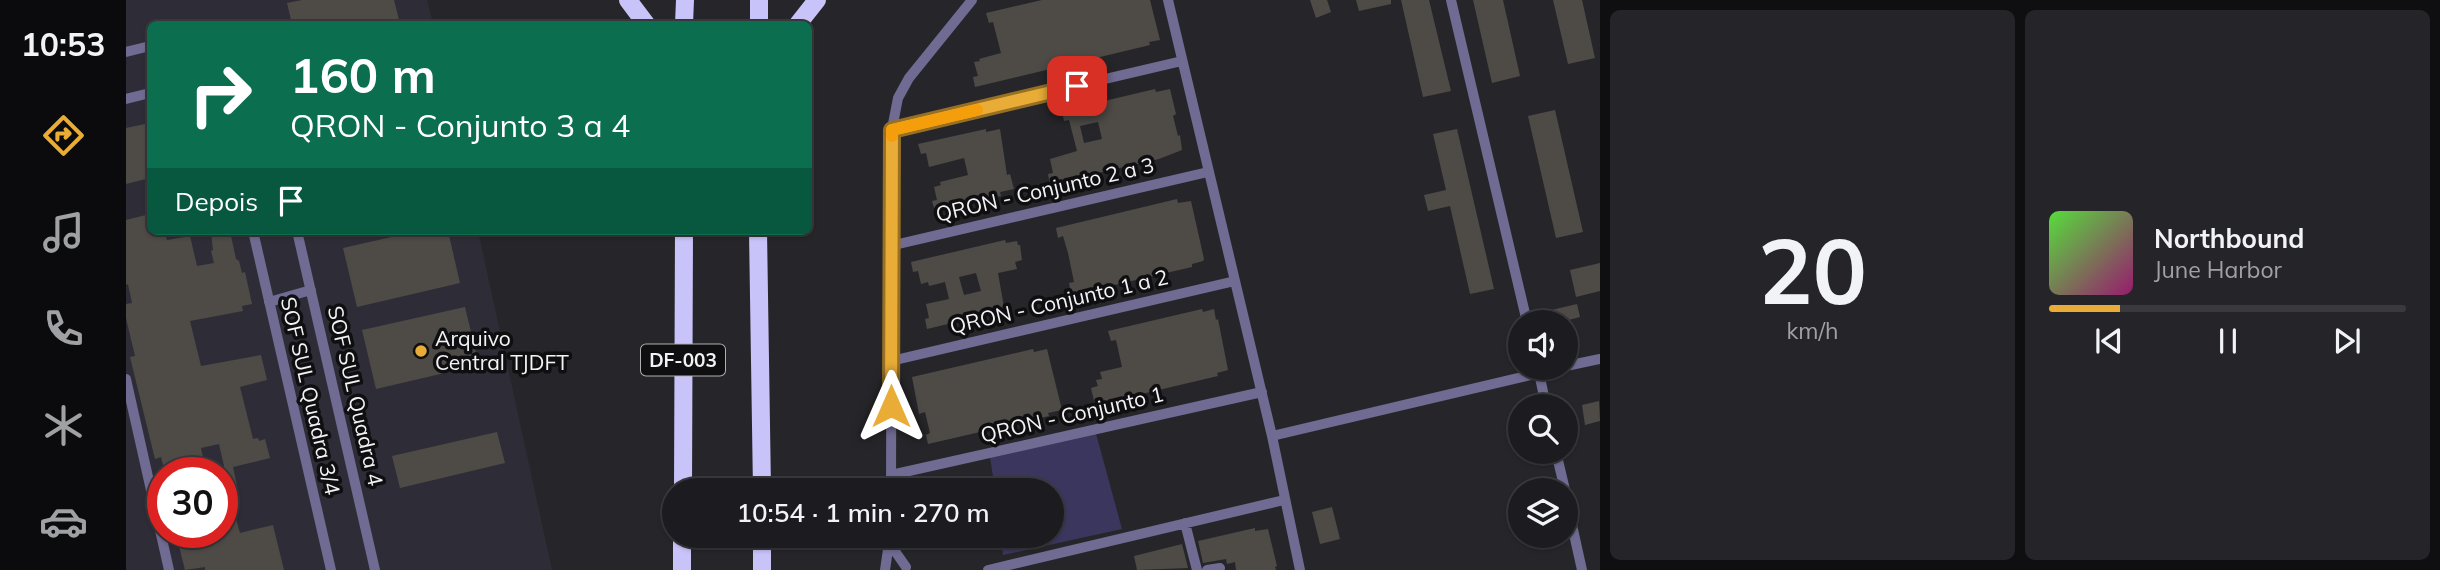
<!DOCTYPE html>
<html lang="pt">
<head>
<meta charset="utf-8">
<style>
	:root { --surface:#1c1c20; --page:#252529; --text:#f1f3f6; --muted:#a0a1a5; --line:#3a3a3e; --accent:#e8ac37 }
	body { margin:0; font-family:Mulish,sans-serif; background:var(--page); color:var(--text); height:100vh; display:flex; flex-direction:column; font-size:26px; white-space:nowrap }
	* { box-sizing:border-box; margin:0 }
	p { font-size:23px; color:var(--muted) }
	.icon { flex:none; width:38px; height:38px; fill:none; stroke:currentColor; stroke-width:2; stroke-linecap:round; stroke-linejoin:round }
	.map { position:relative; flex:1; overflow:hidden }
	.sheet { display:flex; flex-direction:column; gap:10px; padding:10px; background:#0f0f12; width:840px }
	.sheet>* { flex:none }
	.guide { position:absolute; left:21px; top:21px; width:665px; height:214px; border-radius:10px; box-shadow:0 2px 5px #0004,0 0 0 2px var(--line); background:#0b6e4f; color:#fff; overflow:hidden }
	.tools { position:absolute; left:1382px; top:310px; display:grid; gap:14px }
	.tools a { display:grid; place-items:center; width:70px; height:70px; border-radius:50%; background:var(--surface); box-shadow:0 2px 5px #0004,0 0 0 2px var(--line); font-size:35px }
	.speed { position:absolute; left:21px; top:457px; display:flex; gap:14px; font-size:35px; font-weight:700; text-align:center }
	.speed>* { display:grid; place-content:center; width:91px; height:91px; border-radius:50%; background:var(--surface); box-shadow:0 2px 5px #0004,0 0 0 2px var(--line); line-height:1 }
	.speed .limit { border:10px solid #d22; background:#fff; color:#111 }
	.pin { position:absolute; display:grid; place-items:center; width:60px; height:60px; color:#fff; margin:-30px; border-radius:14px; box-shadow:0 4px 10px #0006 }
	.me { position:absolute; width:77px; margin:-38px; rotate:0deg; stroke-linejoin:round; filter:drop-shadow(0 0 5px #0008) }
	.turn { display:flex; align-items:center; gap:24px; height:147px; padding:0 28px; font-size:32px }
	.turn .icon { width:91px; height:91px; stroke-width:2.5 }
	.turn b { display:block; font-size:49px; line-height:60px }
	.then { display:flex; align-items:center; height:66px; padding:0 28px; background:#0003; gap:14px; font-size:26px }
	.sheet .tile { flex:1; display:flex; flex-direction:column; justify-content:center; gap:10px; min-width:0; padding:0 24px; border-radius:10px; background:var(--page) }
	.sheet .dial { align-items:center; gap:0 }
	.dial b { font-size:91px; line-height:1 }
	.song { display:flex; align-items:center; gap:21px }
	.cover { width:84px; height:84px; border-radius:10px; background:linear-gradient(135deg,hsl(110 70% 55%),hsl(320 70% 35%)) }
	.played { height:7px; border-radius:4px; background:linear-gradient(90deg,var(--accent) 20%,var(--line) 20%) }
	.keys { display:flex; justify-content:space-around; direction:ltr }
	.sheet .tiles { flex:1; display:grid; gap:10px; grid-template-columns:repeat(2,1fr) }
	.trip { position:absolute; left:536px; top:478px; width:402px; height:70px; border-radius:35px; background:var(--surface); box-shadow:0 2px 5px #0004,0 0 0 2px var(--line); font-weight:600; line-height:70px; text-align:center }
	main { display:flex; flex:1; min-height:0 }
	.tabs { display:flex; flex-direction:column; width:126px; justify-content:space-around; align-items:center; background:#0b0b0d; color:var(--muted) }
	.tabs .icon { width:49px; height:49px }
	.tabs .current { color:var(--accent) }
	.tabs b { font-size:32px; color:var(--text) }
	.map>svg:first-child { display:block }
	.built { fill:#2e2d37; fill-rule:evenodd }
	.green { fill:#3b365d }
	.building { fill:#4e4b47; fill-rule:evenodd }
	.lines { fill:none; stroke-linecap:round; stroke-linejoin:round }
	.minor { stroke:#6f6b92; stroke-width:10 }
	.trunk { stroke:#c8c3f8; stroke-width:18 }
	.route-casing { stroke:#977024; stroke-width:18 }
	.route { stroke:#e8ac37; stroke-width:12 }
	.slow { stroke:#f59e0b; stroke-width:12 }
	.poi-dot { fill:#e8ac37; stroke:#0f0f11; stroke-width:2.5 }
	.labels { text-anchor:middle; stroke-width:7; stroke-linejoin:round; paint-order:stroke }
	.shield { fill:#0f0f11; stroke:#afafb1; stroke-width:2 }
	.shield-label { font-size:19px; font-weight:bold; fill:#f3f3f6 }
	.street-label { font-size:21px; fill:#f3f3f6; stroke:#0f0f11 }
	.poi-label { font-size:21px; fill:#f3f3f6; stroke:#0f0f11; text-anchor:start }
</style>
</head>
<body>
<main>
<nav class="tabs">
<b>10:53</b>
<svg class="icon current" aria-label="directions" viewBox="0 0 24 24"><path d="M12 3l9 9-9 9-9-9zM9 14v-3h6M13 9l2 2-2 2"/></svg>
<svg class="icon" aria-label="music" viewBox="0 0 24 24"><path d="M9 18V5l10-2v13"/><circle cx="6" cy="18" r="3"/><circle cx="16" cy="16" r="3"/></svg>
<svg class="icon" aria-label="phone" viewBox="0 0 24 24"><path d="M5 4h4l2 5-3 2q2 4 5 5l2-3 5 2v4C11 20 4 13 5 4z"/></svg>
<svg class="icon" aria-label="climate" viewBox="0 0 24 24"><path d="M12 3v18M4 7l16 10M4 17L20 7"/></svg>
<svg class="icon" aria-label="car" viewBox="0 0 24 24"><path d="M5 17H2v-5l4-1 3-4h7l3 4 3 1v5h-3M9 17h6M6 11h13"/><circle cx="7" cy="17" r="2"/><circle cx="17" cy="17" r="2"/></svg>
</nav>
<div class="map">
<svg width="1474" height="570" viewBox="0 0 1474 570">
	<rect width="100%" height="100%" fill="#26262a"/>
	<!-- built -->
	<path class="built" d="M0,0h301l6,24h-283v207h328l74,339h-426zM37,472h59v60h-59z"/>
	<!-- green -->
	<path class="green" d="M969,430l27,99 -119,26 -2,-19h51v-46h-57l-5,-33z"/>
	<!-- building -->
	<path class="building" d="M176,0h92l6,24h-108l-5,-21z
		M916,0h108l10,40 -11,2 1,3 -175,42 -2,-10 5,-1 -4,-14 6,-1 -1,-2 22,-6 -8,-31 -4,1 -3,-10z
		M1184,0h17l4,12 -15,6z
		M1230,0h35v4l-32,7z
		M1275,0h28l22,91 -28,6z
		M1347,0h30l17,76 -28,7z
		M1427,0h29l13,58 -27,6z
		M1029,89l1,3 14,-3 6,25 -3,2 5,20 2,-1 2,15 -23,9 -109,25 -2,-10 5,-1 -3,-14 27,-8 -8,-31 -5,1 -2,-10zM972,122l4,17 -18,4 -4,-17z
		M1429,110l28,122 -27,6 -28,-122z
		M24,123v55l-24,6v-56z
		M860,129v3l14,-3 7,46 3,-1 4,15 -14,3 1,4 -66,15 -3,-10 5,-1 -3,-13 7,-2 -1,-3 28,-7 -4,-17 -35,9 -3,-14 -5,1 -3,-10z
		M1331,129l37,160 -24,5 -20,-88 -22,5 -4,-16 22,-5 -13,-56z
		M1051,199l1,4 13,-2 13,58 -1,2 -11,3v3l-121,28 -2,-12 5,-1 -6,-29 -5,-17 -5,2 -2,-10z
		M24,214v17h14l3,9 23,-4 7,30 17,-3 -3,-12 2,-1 -2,-18 19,-1 6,28 3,2 3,12 3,-1 7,32 -10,2 1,5 -53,10 11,45 60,-11 6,25 -27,7 13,52 5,-1 1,3 6,-2 5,19 -37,9 6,28 -8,2 -12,-53 -18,4 5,24h-41l-4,-15 -6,2 -25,-102 5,-1 -9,-38v-14l6,-1 -4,-19 -2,1v-65z
		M292,231h30l12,52 -103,24 -14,-59z
		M879,240l1,3 11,-2 1,4h2l2,15 -7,2 2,7 -19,4 6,34 -11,3 1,3 -67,16 -2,-10 4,-1 -3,-14 23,-5 -4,-17 -16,4 -1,-4 -7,2 -3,-13 -5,1 -2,-10zM850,273l5,18 -17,4 -5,-18z
		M1474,263v28l-24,6 -6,-27z
		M1451,304l3,13 -19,5h-20l-2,-9z
		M339,307l14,58 -103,24 -14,-59z
		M1076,309l1,3 11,-3 2,11 2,-1 10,51 -11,3 1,3 -123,29 -4,-17 7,-2 -2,-6 6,-1 -2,-7 22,-5 -6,-27 -5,1 -3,-10z
		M907,349l1,3 13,-3 15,61 -14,3 1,3 -121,28 -2,-9 4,-2 -5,-21 -6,2 -7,-37z
		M1473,401l1,20 -15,4 -3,-20z
		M371,432l8,31 -105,25 -8,-32z
		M1206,507l8,32 -20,5 -8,-32z
		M110,519l4,14 33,-8 11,45h-79v-3l-20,3 -6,-24h3l-3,-14h43v-10z
		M1129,528v3l13,-2 9,37 -2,1 1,3h-40l-1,-8 -8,2 -1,-5 -23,4 -5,-22z
		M1056,544l6,24 -51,2 -3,-14z"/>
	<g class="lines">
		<!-- minor -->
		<path class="minor" d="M1042,0l104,436 28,134
			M1325,0l76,322
			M0,52l24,-6
			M0,99l24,-6
			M766,129l290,-68
			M127,231l78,339
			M171,231l78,339
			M764,246l318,-74
			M143,302l42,-12
			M765,361l344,-80
			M1440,366l34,-7
			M1412,368l8,38
			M0,379l43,191
			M1146,436l289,-68
			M1430,452l9,38
			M765,475l371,-83
			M765,490l1,-361 6,-31 11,-20 63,-78
			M1440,498l16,72
			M1059,523l12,47
			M764,544l16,23
			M759,570l5,-34
			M862,570l296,-70
			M1081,570l13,-2"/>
		<!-- trunk -->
		<path class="trunk" d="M502,0l18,24
			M558,24l1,-24
			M633,24v-24
			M672,24l19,-24
			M632,231l4,259
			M557,490l1,-259
			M636,536v34
			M556,570v-34"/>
	</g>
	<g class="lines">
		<!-- route casing -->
		<g class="route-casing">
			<path id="route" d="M765,406l1,-276 185,-44"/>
		</g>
		<!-- route -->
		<use href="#route" class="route"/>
		<!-- slow -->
		<path class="slow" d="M766,136v-6l85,-20"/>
	</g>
	<!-- markers -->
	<circle class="poi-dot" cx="295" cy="351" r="7"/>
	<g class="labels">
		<!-- shield labels -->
		<rect class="shield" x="515" y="344.5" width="84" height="31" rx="5"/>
		<g class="shield-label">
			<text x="557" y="367">DF-003</text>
		</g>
		<!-- street labels -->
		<g class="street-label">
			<text transform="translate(919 190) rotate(-13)" y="7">QRON - Conjunto 2 a 3</text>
			<text transform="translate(933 302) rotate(-13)" y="7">QRON - Conjunto 1 a 2</text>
			<text transform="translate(184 396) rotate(77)" y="7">SOF SUL Quadra 3/4</text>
			<text transform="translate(229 396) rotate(77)" y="7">SOF SUL Quadra 4</text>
			<text transform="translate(946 415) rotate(-13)" y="7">QRON - Conjunto 1</text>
		</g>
		<!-- poi labels -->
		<g class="poi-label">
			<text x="309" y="346">Arquivo<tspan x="309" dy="24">Central TJDFT</tspan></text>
		</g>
	</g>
</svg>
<div class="tools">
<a><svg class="icon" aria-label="sound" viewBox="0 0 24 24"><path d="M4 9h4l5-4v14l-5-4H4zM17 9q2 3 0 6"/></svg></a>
<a><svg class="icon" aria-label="search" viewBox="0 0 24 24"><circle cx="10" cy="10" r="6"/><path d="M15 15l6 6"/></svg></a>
<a><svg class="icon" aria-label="layers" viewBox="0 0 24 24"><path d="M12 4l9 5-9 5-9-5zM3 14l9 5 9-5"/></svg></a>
</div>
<div class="speed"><div class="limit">30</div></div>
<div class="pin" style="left:951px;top:86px;background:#d93025"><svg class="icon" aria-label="arrive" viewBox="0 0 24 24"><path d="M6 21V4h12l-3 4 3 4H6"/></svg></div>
<svg class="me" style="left:765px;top:406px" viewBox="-20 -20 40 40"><path d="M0-17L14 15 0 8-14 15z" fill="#e8ac37" stroke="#fff" stroke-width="4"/></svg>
<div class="trip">10:54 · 1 min · 270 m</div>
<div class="guide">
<div class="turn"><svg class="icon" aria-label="right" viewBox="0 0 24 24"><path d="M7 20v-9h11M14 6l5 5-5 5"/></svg><div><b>160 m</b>QRON - Conjunto 3 a 4</div></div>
<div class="then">Depois<svg class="icon" aria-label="arrive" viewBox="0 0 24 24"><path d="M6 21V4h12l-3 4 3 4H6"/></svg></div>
</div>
</div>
<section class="sheet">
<div class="tiles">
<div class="tile dial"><b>20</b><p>km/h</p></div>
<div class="tile">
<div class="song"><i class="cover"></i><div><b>Northbound</b><p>June Harbor</p></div></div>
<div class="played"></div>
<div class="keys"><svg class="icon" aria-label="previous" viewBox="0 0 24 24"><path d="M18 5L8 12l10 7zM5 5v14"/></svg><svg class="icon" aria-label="pause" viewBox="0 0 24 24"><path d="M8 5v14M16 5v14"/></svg><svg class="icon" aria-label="next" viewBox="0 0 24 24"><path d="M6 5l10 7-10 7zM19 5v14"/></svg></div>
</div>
</div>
</section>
</main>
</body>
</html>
